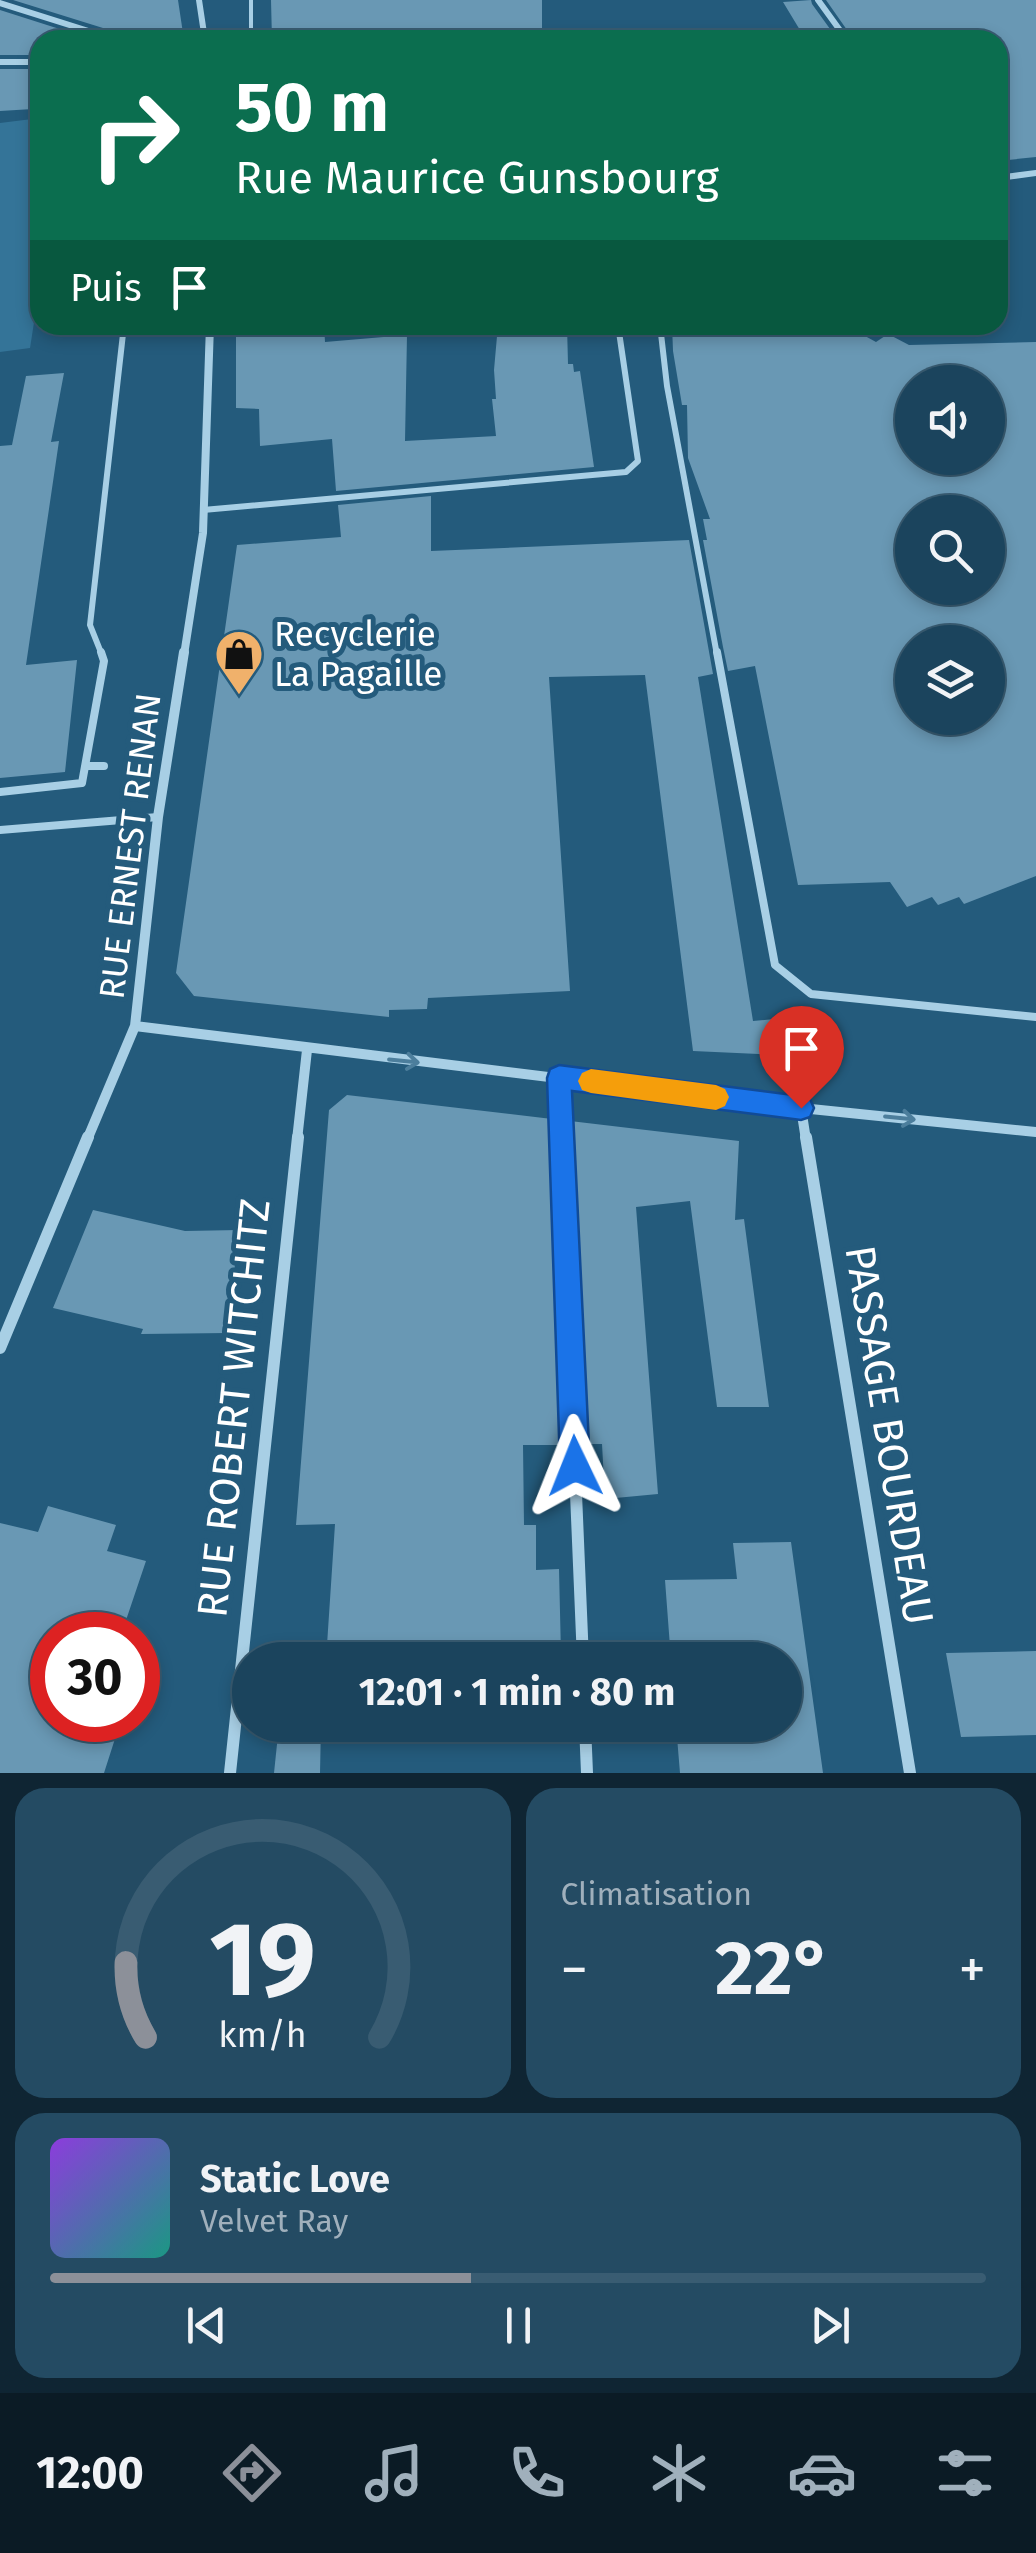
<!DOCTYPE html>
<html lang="fr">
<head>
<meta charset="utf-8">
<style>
	:root { --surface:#1b445d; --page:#244b63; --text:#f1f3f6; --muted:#a0b0bc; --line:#395c72; --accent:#8c9099 }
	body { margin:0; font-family:"Fira Sans",sans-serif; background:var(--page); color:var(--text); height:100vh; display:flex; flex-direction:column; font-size:38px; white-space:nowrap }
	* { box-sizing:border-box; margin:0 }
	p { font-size:32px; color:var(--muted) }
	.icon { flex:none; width:55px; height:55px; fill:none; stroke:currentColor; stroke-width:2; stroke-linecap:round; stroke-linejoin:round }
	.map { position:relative; height:1773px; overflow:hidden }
	.panel { display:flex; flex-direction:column; gap:15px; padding:15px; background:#0f2533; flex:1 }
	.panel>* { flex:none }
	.top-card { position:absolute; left:30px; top:30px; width:978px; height:305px; border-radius:30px; box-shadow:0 5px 15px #0003,0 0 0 2px var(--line); background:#0b6e4f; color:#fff; overflow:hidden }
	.tools { position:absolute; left:895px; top:365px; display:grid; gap:20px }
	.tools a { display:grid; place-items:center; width:110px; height:110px; border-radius:50%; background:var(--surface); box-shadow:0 5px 15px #0003,0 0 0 2px var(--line); font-size:50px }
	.speed { position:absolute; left:30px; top:1612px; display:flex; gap:20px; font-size:50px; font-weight:700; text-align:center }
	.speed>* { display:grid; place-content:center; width:130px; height:130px; border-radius:50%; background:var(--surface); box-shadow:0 5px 15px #0003,0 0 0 2px var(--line); line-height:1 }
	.speed .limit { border:15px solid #d22; background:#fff; color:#111 }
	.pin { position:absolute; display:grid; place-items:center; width:85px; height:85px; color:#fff; margin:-102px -42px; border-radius:50% 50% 50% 0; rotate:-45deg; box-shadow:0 0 10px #0007 }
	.pin .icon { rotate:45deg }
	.me { position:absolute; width:110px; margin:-55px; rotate:358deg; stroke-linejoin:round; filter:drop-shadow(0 0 8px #0008) }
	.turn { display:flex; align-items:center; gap:35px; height:210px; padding:0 40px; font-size:45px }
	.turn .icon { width:130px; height:130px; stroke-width:2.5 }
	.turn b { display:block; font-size:70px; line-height:85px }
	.then { display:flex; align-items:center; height:95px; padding:0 40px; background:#0003; gap:20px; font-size:38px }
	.big { font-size:75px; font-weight:700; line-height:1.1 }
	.panel .card { flex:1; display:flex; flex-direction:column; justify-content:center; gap:15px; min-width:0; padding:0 35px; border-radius:30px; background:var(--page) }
	.panel .dial { align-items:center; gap:0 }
	.dial svg { height:260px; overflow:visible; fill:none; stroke:var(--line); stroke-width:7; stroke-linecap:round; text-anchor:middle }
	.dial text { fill:var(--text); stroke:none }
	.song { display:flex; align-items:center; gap:30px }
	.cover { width:120px; height:120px; border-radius:15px; background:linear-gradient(135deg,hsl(270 70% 55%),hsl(170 70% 35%)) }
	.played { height:10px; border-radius:5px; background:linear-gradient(90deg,var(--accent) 45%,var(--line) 45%) }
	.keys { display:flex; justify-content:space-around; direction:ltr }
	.heat { display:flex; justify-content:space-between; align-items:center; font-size:55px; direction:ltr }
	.panel .tiles { flex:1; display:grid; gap:15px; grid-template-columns:1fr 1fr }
	.card:last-child { grid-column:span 2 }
	.trip { position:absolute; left:232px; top:1642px; width:570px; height:100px; border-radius:50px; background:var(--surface); box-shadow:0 5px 15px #0003,0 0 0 2px var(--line); font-weight:700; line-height:100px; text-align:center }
	.tabs { display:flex; height:160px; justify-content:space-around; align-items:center; background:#0b1b25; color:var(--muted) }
	.tabs .icon { width:70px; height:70px }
	.tabs .current { color:var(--accent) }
	.tabs b { font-size:45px; color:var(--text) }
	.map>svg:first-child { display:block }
	.green { fill:#347498 }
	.building { fill:#6998b4; fill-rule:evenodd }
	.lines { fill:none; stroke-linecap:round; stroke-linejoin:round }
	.lane-far2 { stroke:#a8cfe5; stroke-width:4 }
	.lane-far1 { stroke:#a8cfe5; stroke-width:6 }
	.lane { stroke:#a8cfe5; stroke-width:8 }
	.street-far3 { stroke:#a8cfe5; stroke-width:6 }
	.street-far2 { stroke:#a8cfe5; stroke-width:8 }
	.street-far1 { stroke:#a8cfe5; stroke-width:10 }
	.street { stroke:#a8cfe5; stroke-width:12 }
	.oneway { stroke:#4c7e9c }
	.route { fill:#1a73e8; stroke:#114b97; stroke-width:2.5 }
	.slow { fill:#f59e0b }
	.labels { text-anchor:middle; stroke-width:10; stroke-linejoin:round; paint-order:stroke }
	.poi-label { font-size:35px; fill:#fff; stroke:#245b7c; text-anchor:start }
	.street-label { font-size:35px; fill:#fff; stroke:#245b7c }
	.near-street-label { font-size:42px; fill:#fff; stroke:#245b7c }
</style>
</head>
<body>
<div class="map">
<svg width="1036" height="1773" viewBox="0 0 1036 1773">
	<rect width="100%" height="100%" fill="#245b7c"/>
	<!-- green -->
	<path class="green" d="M40,118v166l-10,64 -30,4v-229z"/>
	<!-- building -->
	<path class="building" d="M13,0h165l6,40h-60l-5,-7z
		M271,0h271v28l-193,12h-77z
		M811,0l1,4 26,36h-32l-23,-38z
		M826,0h210v157l-38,4v-121h-144z
		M0,10l94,30h-54v15h-40z
		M0,69h40v23l-7,17 -33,2z
		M236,325h88l1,17 82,-7 -2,106 91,-5 -4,-37h4l-2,-29 4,-45h69l1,39h5l1,8 6,-1 14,96 -258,24 -4,-52 -72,7 -1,-37 -23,-1z
		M672,325h173l31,17 12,-8 21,11 127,-3v534l-72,28 -5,-7 -21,8 -6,-8 -25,10 -17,-25 -92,3 -43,-219 -27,5 -5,-24 -20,-107h4l-4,-21h7l-22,-61 -1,-53h-5l-9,-54zM912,382h76v76h-76zM912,512h76v76h-76zM912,642h76v76h-76z
		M64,373l-13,69 8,-1 -33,224 51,-5 -12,112 -65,6v-332l12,-1 14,-69z
		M431,496v55l258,-11 24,134 -15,3 55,344 21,-2 7,36 -88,-4 -48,-376 -96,2 21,314 -142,7 -1,11 -38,1v7l-195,-21 -18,-23 61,-428 104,-8 -3,-32z
		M347,1095l205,24 12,326h-41l1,80h12v45l23,-1 2,86h-27v5h-208l9,-136 -39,1 33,-415z
		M570,1121l169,20 -4,79 9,-1 25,188h-52l-27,-206 -54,6 22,287 -53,5 -3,-55h-18z
		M93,1210l92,21 54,-1 -12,103 -86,1 2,-5 -90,-21z
		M48,1506l68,19 -9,26 39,10 -25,74h-69v85h69l-17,53h-104v-250l38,9z
		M791,1542l32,231h-143l-4,-48h109v-65h-114l-6,-80 72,-1 -4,-36z
		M1036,1651v84l-75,2 -15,-84z
		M279,1725h42l-1,48h-46z"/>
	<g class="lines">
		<!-- lane-far2 -->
		<path class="lane-far2" d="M251,0v40
			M524,40l71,-5"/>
		<!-- lane-far1 -->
		<path class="lane-far1" d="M660,325l7,61 50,269
			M203,510l423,-38 12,-11 -20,-136
			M102,655l-12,-30 34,-300"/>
		<!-- lane -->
		<path class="lane" d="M717,652l58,313 36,29 225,23
			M86,766h18
			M0,792l82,-9 22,-122 -3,-9
			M0,830l158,-13"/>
		<!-- street-far3 -->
		<path class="street-far3" d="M199,0l6,40
			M818,0l29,40
			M0,3l117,37
			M0,62h40
			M998,178l38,-5"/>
		<!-- street-far2 -->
		<path class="street-far2" d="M184,655l19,-122 7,-208"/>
		<!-- street-far1 -->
		<path class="street-far1" d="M135,1026l666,82 235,24
			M559,1078l3,62
			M801,1108l5,32
			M87,1140l48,-114 23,-209 26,-165
			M297,1140l10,-90"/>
		<!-- street -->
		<path class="street" d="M561,1137l22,523
			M806,1137l104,636
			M0,1348l88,-211
			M585,1725l2,48
			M230,1773l68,-636"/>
	</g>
	<!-- one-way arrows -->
	<defs><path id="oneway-shaft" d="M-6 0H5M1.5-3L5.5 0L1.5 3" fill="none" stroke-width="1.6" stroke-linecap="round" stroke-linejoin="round" transform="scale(2.5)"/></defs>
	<g class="oneway">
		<use href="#oneway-shaft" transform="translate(404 1061) rotate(6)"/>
		<use href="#oneway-shaft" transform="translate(900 1118) rotate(6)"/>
	</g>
	<!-- route -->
	<path class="route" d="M559,1065l242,31 9,3 4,9 -4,9 -9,3 -229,-29 18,375 -5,10 -10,5 -11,-5 -4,-10 -13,-388 3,-9z"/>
	<!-- slow -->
	<path class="slow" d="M591,1069l125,16 9,4 4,8 -4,9 -9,4 -125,-17 -9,-3 -4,-9 4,-8z"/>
	<!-- icons -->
	<defs>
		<g id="shop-pin" transform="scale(2.5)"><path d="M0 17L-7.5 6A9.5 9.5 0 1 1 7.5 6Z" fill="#f0b16b" stroke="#245b7c"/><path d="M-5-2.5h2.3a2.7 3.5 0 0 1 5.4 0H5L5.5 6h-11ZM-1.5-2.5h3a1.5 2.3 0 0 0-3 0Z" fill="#111"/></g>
	</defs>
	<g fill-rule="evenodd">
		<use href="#shop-pin" x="239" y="654"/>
	</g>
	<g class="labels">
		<!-- poi labels -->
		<g class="poi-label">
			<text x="274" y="646">Recyclerie<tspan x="274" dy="40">La Pagaille</tspan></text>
		</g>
		<!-- street labels -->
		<g class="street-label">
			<text transform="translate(130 846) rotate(-83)" y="12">RUE ERNEST RENAN</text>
		</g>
		<!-- near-street labels -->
		<g class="near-street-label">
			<text transform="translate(233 1408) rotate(-84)" y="15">RUE ROBERT WITCHITZ</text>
			<text transform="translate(890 1435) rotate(81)" y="15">PASSAGE BOURDEAU</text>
		</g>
	</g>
</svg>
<div class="tools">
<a><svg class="icon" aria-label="sound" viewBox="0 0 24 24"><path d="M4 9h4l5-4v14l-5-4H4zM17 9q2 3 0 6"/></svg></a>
<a><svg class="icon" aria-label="search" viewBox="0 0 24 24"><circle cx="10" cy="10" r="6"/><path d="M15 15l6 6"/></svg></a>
<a><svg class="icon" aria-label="layers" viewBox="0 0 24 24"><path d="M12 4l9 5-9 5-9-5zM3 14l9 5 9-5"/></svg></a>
</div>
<div class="speed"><div class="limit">30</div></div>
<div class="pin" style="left:801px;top:1108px;background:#d93025"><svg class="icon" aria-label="arrive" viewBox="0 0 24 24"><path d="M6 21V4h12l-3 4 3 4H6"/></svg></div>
<svg class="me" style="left:575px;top:1466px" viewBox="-20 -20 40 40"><path d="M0-17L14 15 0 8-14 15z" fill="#1a73e8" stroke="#fff" stroke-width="4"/></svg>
<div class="trip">12:01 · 1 min · 80 m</div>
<div class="top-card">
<div class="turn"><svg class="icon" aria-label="right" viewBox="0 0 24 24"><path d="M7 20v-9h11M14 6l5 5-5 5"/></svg><div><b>50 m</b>Rue Maurice Gunsbourg</div></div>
<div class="then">Puis<svg class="icon" aria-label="arrive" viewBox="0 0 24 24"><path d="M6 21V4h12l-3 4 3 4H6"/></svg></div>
</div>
</div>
<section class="panel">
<div class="tiles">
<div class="card dial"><svg viewBox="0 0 100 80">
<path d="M14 69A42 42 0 1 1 86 69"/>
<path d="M14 69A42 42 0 0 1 8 46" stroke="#8c9099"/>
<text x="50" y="56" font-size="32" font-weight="700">19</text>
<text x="50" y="72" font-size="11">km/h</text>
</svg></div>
<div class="card"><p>Climatisation</p>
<div class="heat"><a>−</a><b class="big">22°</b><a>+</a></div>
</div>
<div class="card">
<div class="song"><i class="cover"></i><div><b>Static Love</b><p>Velvet Ray</p></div></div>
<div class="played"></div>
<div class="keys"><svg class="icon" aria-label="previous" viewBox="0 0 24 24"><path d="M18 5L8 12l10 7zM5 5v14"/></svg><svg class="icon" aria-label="pause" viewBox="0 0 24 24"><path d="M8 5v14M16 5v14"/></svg><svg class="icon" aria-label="next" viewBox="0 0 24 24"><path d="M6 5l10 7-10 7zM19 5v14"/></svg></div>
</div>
</div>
</section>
<nav class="tabs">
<b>12:00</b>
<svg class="icon current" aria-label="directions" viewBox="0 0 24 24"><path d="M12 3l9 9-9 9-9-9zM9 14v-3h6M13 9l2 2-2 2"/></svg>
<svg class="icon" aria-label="music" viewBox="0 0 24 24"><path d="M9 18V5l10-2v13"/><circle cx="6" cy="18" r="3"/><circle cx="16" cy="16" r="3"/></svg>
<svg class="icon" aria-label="phone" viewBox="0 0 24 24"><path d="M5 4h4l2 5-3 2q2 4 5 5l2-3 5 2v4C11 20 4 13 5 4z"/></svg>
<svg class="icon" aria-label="climate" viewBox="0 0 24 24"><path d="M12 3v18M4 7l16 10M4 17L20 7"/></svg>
<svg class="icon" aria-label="car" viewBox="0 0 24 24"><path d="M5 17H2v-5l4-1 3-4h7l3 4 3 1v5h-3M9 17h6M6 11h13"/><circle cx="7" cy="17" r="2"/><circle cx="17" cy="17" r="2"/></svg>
<svg class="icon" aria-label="filters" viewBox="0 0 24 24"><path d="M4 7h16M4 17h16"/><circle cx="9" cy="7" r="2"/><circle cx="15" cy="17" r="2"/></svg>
</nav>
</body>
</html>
